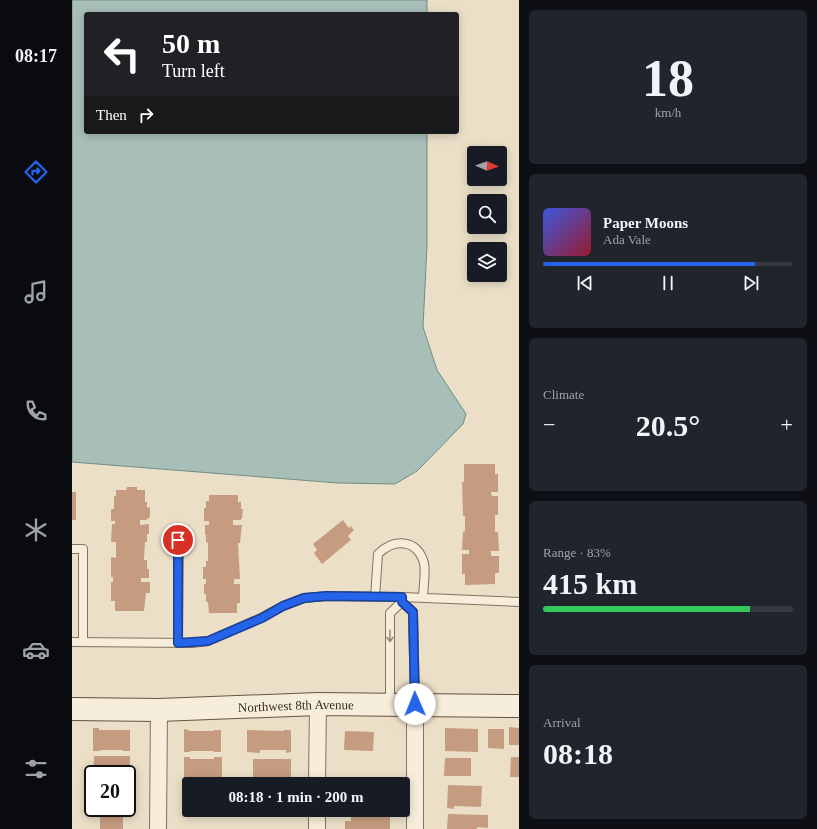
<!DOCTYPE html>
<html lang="en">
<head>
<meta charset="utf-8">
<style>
	:root { --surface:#171b24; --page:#20242c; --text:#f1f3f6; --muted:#9ea1a6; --line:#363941; --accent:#2563eb }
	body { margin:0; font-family:Georgia,serif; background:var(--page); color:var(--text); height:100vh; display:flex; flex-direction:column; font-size:15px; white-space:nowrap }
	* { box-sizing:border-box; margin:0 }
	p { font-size:13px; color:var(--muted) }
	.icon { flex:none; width:22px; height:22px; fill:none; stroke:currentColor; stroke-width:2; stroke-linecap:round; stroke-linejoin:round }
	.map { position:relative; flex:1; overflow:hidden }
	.details { display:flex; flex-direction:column; gap:10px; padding:10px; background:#0d0f14; width:298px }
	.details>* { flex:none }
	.hud { position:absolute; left:12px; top:12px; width:375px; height:122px; border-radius:4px; box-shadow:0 2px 10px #0003; background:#202124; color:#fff; overflow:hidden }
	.needle { width:26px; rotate:92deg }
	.fabs { position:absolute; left:395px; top:146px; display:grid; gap:8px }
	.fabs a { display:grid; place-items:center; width:40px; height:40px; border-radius:4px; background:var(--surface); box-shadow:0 2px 10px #0003; font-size:20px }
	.speed { position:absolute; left:12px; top:765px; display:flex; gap:8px; font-size:20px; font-weight:700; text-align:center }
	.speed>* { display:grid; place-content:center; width:52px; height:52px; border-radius:50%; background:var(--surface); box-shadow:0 2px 10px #0003; line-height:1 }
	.speed .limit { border:2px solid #111; border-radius:6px; background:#fff; color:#111 }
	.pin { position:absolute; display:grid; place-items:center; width:34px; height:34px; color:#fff; margin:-17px; border:2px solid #fff; border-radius:50%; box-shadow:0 1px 4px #0007 }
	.me { position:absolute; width:44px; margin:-22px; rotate:359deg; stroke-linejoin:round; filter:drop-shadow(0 0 3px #0008) }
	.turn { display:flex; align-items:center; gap:14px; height:84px; padding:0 12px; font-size:18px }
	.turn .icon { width:52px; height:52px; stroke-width:2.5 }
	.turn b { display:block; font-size:28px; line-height:34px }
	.then { display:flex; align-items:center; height:38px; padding:0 12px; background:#0003; gap:8px; font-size:15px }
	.big { font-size:30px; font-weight:700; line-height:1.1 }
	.details .card { flex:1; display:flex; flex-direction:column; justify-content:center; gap:6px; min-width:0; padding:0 14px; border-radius:6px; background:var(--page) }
	.details .dial { align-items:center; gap:0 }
	.dial b { font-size:52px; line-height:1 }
	.song { display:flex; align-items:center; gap:12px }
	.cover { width:48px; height:48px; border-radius:6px; background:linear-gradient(135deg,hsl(230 70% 55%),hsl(350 70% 35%)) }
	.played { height:4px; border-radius:2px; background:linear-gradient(90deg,var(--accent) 85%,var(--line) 85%) }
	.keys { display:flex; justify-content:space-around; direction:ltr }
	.heat { display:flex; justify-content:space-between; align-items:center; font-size:22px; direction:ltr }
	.charge { height:6px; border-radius:3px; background:linear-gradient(90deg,#34c759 83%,var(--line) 0) }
	.trip { position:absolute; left:110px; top:777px; width:228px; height:40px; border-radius:4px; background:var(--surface); box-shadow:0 2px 10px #0003; font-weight:700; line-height:40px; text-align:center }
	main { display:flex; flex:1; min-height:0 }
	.dock { display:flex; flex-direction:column; width:72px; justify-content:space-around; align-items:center; background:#090b0e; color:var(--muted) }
	.dock .icon { width:28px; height:28px }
	.dock .current { color:var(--accent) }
	.dock b { font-size:18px; color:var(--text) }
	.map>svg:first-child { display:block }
	.water { fill:#a8bfb8; stroke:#6f8d85 }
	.building { fill:#c69c80 }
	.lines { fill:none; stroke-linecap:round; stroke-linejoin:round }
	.lane-casing { stroke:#85725e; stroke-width:10 }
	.street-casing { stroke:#85725e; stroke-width:18 }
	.secondary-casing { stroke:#675341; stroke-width:24 }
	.lane { stroke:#f6edda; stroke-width:8 }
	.street { stroke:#f6edda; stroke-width:16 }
	.secondary { stroke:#f6edda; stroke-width:22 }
	.oneway { stroke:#968c7d }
	.route-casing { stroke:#184099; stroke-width:10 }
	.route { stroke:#2563eb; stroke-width:7 }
	.labels { text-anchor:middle; stroke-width:4; stroke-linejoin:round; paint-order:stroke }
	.street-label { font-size:13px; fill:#372b20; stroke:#f3ead6 }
</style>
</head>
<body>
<main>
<nav class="dock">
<b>08:17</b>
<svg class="icon current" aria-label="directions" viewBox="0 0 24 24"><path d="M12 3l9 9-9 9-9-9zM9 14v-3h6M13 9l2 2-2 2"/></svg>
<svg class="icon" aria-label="music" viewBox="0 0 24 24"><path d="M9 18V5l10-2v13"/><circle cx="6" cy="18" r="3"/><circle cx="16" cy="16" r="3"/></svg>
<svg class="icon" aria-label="phone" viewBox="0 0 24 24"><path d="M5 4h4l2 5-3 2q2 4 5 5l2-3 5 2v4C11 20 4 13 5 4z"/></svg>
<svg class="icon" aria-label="climate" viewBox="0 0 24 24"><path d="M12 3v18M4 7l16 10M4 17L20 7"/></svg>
<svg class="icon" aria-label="car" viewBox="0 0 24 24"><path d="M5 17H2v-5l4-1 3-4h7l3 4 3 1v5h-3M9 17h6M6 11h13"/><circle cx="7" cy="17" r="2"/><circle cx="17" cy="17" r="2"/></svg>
<svg class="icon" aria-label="filters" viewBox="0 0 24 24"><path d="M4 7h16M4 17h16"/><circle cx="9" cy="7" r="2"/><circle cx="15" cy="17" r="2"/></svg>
</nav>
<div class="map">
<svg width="447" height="829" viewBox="0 0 447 829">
	<rect width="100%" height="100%" fill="#ebdfc7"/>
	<!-- water -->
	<path class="water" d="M0,0h355v14h-341v118h341v113l-4,82 14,43 29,44 -3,10 -46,47 -22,13 -57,-1 -266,-21z"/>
	<!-- building -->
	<path class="building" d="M392,464h31v10h3v18h-7l1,4h6v19h-3v17h3l1,19h-8v5h8v17h-4v11l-30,1v-11h-3v-20h7v-4h-7l1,-18 2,-1v-15h-2l-1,-34h2z
		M55,487h10v3h8v12h2v6l3,-1v10l-4,3h-6v5l9,-1v10h-2v8h-2l-1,18h3v9h2v9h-8v4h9v11h-4l-2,18h-29v-10h-4v-19h2v-5h-2v-20l5,1v-16h-5l1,-18h3v-3h-4v-12h3v-13h2v-6h10z
		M0,492h4v28h-4z
		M137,495h29v7h3v7h2l-1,10h-1v1h-8v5h9l-2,18h-2l2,36h-6v5h6v19h-3v10h-28l-1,-11h-2v-8h-2v-10h2v-5h-3v-12h3v-6h2v-18l-2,-1v-7h-1v-10h4v-4h-5v-13h2v-7h3z
		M271,520l6,8 2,-2 3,4 -6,6 3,4 -29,24 -8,-11 3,-3 -4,-6z
		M437,727l10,1v17h-10z
		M21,728h6v2h31v21h-7v-1h-23v1h-7z
		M373,728l33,1v23l-33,-1z
		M112,729l5,1v1h25v-1h7v22h-7v-1h-24v1h-6z
		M416,729h16v20l-16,-1z
		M175,730l37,1v-1h7v22l-5,1v-3h-26v3l-13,-1z
		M273,731l29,1 -1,19 -29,-1z
		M22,756h36v22h-3v-4h-34z
		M112,757h6v2h24v-2h8v21h-32v2h-6z
		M439,757h8v20h-9z
		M373,758h26v18h-27z
		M181,759h38v20h-38z
		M113,783h4v10h-3z
		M55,784h3l-1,23h-2z
		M376,785l34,1 -1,21 -27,-1v3l-7,-1z
		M15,794h6v13h-6z
		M28,809h23v20h-23z
		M279,810l39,1v18h-45v-8h6z
		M376,814l40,1v13l-11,-1v2h-30z"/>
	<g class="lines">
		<!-- lane casing -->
		<g class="lane-casing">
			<path id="lane" d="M0,549h11v93
				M303,597l3,-43c16,-16 39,-15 46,9 2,9 -1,26 -1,35
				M330,602l11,10 2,91
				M0,642l120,1 16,-2 53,-23 22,-12 21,-8 23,-2 75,1 117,5
				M106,643l1,-104
				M318,703v-90l12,-11v-5"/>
		</g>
		<!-- street casing -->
		<g class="street-casing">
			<path id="street" d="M343,704v125
				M245,784l1,-80
				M86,829l1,-119
				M245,829v-19"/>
		</g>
		<!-- secondary casing -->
		<g class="secondary-casing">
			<g id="secondary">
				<path id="s1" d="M0,709l87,1 159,-6 201,2"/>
			</g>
		</g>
		<!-- lane -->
		<use href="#lane" class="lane"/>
		<!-- street -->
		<use href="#street" class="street"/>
		<!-- secondary -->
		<use href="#secondary" class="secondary"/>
	</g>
	<!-- one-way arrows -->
	<defs><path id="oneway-shaft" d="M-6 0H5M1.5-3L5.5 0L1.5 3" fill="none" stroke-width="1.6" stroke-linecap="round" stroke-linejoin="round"/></defs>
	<use class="oneway" href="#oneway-shaft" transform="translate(318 636) rotate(90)"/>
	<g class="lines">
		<!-- route casing -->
		<g class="route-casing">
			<path id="route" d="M106,540v103l30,-2 54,-23 21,-12 21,-8 23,-2 75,1v5l11,10 2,92"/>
		</g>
		<!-- route -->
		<use href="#route" class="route"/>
	</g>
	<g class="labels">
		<!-- street labels -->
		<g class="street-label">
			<text dy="5" stroke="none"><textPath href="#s1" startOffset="224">Northwest 8th Avenue</textPath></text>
		</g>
	</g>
</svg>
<div class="fabs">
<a><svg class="needle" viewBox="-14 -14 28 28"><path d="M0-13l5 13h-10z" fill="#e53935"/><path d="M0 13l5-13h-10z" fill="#9ea1a6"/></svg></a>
<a><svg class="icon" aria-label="search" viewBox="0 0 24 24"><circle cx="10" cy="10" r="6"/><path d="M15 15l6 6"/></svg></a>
<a><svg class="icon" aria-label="layers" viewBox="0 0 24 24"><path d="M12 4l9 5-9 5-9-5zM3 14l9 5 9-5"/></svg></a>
</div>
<div class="speed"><div class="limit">20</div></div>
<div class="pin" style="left:106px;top:540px;background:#d93025"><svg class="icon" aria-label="arrive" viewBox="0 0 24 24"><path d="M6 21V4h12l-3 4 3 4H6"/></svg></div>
<svg class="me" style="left:343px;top:704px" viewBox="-20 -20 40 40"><circle r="19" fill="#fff"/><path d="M0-13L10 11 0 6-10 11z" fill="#2563eb"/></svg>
<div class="trip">08:18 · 1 min · 200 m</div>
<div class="hud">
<div class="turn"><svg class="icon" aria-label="left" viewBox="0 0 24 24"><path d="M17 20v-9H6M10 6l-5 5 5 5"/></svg><div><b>50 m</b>Turn left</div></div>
<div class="then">Then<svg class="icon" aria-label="right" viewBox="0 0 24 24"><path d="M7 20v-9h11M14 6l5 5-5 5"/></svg></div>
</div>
</div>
<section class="details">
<div class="card dial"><b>18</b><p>km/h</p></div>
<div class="card">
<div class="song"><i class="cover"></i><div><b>Paper Moons</b><p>Ada Vale</p></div></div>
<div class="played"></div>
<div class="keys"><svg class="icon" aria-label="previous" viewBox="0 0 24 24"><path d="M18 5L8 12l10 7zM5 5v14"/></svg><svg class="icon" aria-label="pause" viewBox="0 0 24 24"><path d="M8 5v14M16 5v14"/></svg><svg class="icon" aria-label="next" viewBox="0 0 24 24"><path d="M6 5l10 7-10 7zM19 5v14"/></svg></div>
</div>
<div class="card"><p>Climate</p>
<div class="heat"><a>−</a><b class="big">20.5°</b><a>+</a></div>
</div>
<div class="card"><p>Range · 83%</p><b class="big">415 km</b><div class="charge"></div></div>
<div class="card"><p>Arrival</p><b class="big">08:18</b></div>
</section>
</main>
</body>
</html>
